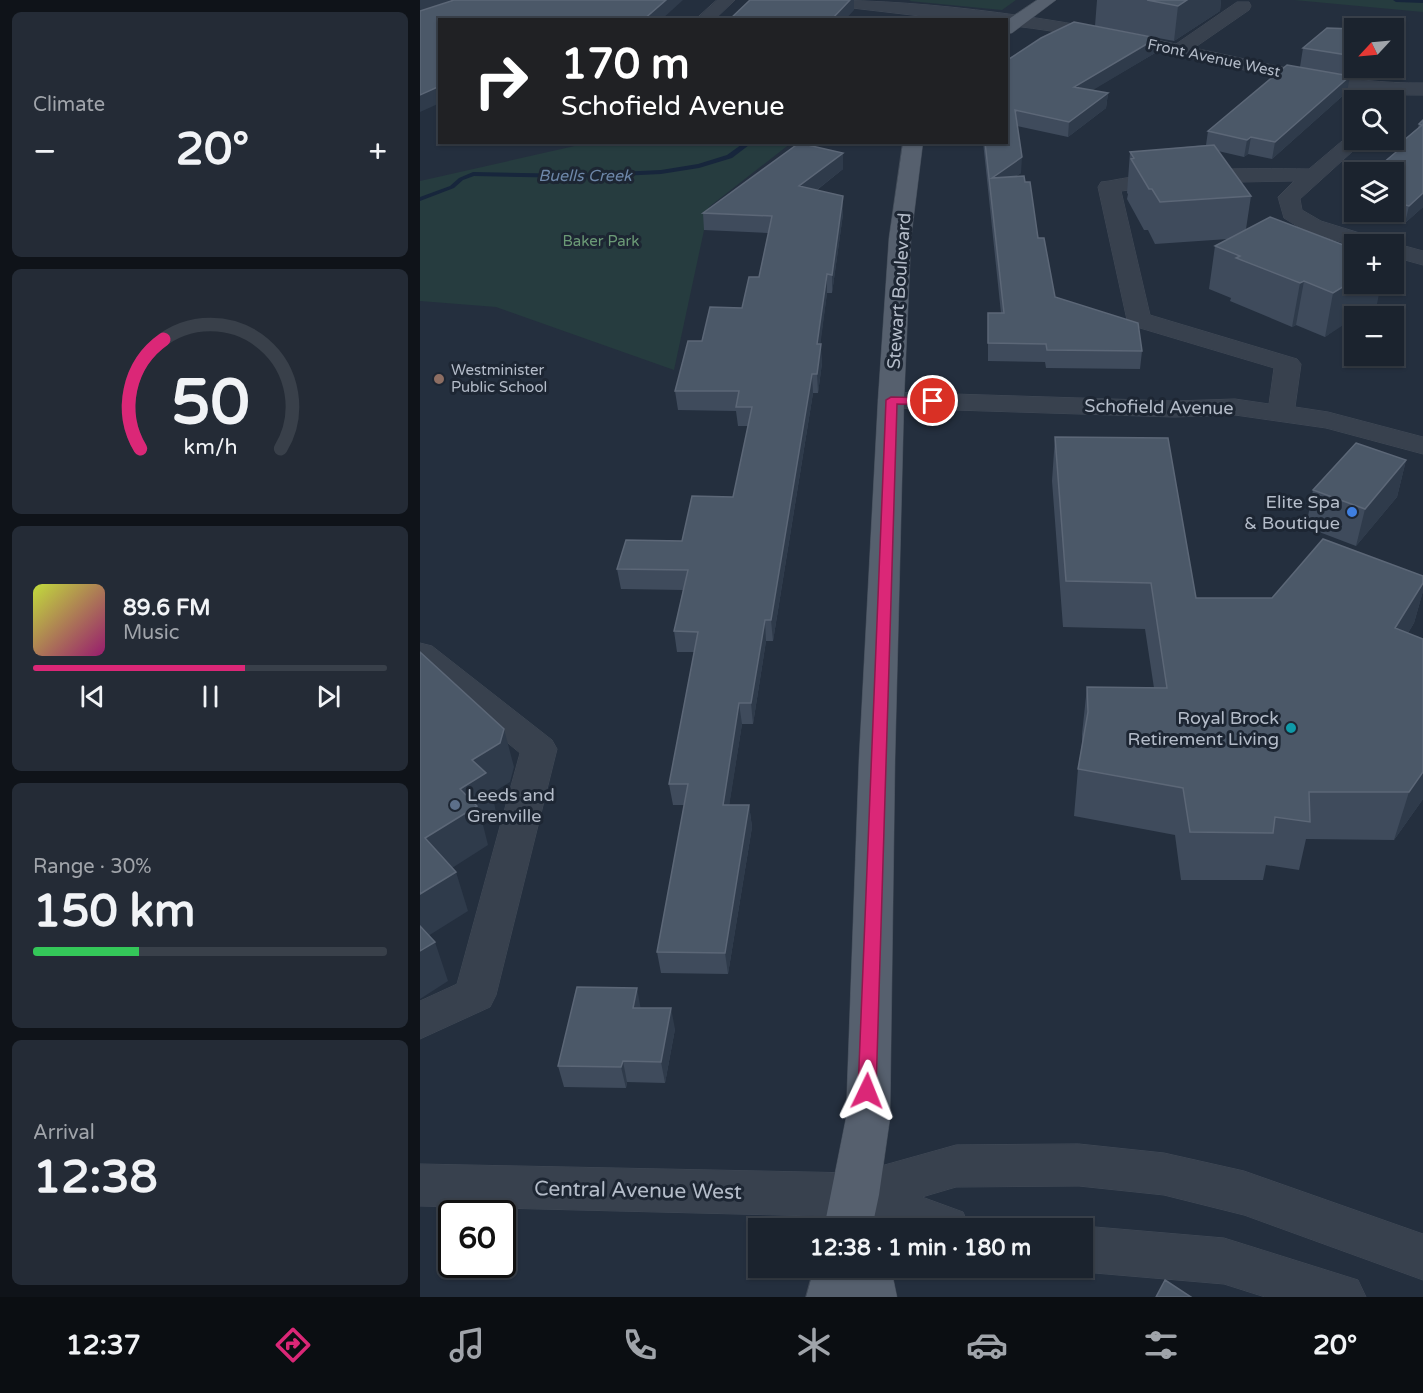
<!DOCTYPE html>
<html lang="en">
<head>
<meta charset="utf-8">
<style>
	:root { --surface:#1b232e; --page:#242b36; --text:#f1f3f6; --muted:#a0a4aa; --line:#39404a; --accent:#db2777 }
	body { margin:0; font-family:"Varela Round",sans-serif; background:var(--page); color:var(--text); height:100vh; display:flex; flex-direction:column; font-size:22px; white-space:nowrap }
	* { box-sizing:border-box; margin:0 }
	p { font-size:20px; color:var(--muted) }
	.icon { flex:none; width:33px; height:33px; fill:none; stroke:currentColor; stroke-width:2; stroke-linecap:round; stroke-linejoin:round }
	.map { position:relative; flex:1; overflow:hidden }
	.side { display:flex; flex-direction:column; gap:12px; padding:12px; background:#0f1319; width:420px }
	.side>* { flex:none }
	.guide { position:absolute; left:18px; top:18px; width:570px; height:126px; border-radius:0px; box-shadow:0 2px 4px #0004,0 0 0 2px var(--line); background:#202124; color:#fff; overflow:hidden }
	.needle { width:39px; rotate:244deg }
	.controls { position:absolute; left:924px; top:18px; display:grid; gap:12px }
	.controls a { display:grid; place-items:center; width:60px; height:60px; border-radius:0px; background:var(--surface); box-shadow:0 2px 4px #0004,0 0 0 2px var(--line); font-size:30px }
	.speed { position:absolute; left:18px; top:1200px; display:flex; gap:12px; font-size:30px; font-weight:700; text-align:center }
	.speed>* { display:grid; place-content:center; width:78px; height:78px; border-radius:50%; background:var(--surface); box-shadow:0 2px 4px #0004,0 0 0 2px var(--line); line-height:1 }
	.speed .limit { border:3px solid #111; border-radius:9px; background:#fff; color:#111 }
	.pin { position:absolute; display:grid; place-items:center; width:51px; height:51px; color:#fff; margin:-26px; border:3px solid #fff; border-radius:50%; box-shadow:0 2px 6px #0007 }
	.me { position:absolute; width:66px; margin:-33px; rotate:2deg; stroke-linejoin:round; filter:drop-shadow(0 0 4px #0008) }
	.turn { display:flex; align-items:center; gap:21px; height:126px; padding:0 24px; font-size:27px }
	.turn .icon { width:78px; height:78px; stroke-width:2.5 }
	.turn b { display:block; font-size:42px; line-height:51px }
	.big { font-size:45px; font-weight:700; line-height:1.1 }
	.side .tile { flex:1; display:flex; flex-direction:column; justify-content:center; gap:9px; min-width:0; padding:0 21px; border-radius:9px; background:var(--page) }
	.side .dial { align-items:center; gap:0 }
	.dial svg { height:156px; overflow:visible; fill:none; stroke:var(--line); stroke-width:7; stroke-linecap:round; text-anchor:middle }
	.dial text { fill:var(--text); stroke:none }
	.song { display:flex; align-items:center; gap:18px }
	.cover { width:72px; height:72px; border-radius:9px; background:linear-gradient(135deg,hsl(70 70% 55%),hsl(320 70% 35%)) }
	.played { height:6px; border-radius:3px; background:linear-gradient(90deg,var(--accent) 60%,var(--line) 60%) }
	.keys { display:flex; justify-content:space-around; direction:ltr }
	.heat { display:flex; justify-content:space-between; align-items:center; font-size:33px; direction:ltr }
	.charge { height:9px; border-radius:4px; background:linear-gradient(90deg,#34c759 30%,var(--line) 0) }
	.trip { position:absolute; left:328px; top:1218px; width:345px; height:60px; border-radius:0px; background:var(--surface); box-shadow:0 2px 4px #0004,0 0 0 2px var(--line); font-weight:700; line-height:60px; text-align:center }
	.dock { display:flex; height:96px; justify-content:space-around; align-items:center; background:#0b0e12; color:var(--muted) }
	.dock .icon { width:42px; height:42px }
	.dock .selected { color:var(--accent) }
	.dock b { font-size:27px; color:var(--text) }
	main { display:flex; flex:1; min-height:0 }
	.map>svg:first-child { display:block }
	.green { fill:#263c3f }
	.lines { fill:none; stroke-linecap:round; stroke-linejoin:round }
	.stream { fill:#17263c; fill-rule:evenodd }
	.minor-casing { stroke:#414a57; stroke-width:1 }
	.major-casing { stroke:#414a57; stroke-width:1 }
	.minor { fill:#38414e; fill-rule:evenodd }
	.major { fill:#56606e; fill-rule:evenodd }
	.wall { fill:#3f4b5c }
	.shaded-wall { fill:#2f3b4b }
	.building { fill:#4b5868; stroke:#5c6777; stroke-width:1.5 }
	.route { fill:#db2777; stroke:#8e194d; stroke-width:1.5 }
	.education-dot { fill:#8d6e63; stroke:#1d2633; stroke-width:2 }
	.shop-dot { fill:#3f7fe0; stroke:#1d2633; stroke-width:2 }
	.culture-dot { fill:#0f9aa8; stroke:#1d2633; stroke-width:2 }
	.service-dot { fill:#5c6f8a; stroke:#1d2633; stroke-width:2 }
	.labels { text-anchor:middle; stroke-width:6; stroke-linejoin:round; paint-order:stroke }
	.far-street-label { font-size:15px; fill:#b4bcc9; stroke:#1d2633 }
	.far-park-label { font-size:15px; fill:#6b9a76; stroke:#1d2633 }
	.far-poi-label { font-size:15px; fill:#b4bcc9; stroke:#1d2633; text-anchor:start }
	.far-water-label { font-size:16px; font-style:italic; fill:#6d86a8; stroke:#1d2633 }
	.street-label { font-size:18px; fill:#b4bcc9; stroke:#1d2633 }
	.poi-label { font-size:18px; fill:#b4bcc9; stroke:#1d2633; text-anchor:end }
	.near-street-label { font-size:21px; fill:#b4bcc9; stroke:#1d2633 }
</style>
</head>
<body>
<main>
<section class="side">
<div class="tile"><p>Climate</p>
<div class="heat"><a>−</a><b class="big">20°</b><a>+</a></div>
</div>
<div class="tile dial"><svg viewBox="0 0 100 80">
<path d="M14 69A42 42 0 1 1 86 69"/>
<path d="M14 69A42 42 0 0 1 26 13" stroke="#db2777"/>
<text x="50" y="56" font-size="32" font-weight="700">50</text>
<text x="50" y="72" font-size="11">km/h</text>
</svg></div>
<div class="tile">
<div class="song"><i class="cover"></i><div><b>89.6 FM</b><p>Music</p></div></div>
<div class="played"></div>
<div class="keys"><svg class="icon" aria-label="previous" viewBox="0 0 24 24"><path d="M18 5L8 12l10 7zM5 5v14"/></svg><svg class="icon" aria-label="pause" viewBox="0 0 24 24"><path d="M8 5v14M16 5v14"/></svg><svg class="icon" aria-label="next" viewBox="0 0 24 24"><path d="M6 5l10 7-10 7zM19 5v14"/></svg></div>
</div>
<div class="tile"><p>Range · 30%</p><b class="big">150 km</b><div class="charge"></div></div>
<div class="tile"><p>Arrival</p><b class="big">12:38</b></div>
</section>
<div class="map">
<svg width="1003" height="1297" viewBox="0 0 1003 1297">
	<rect width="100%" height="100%" fill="#242f3e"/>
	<!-- green -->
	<path class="green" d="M491,0h105l-14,10 -93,-9z
		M874,0h129v12z
		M168,143h203l-82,64 -35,163 -178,-63 -76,-6v-120z"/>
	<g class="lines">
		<!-- stream -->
		<path class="stream" d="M973,0h30v3l-27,-1z
			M325,142h8l-21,16 -33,10 -38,6 -84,4 -103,-2 -11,4 -9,8 -34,13v-4l30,-11 9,-8 14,-6 104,2 84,-4 37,-6 29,-9z"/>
		<!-- minor casing -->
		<g class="minor-casing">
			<path id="minor" d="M297,0h18l-21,20h-19z
				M399,0c117,0 242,19 357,44l61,-42h12l2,4 -2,4 -55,38c76,16 151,36 229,35v12c-72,1 -141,-17 -211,-32 -68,-16 -136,-30 -206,-38v-5h-52l-127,-15z
				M934,134v6h11l-65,59 2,11 19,11 58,18 3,5 -28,2 -49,-15 -21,-13 -6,-21 16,-16 -109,2 -64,8 29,124 147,44 4,5 -6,43 33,5 95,25v17l-97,-26 -91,-13 -61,2 -283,-9 -9,-2 -4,-6 4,-6 9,-2 283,9 61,-2 34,5 5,-36 -144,-43 -3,-5 -29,-133 3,-5 8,-1c66,-13 133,-13 200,-12l39,-33z
				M974,243l29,8v14l-29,-8v-13h-6z
				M0,643l12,3 120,94 5,9 -61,246 -6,12 -70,32v-38l37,-17 63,-231 -100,-82z
				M659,1144l85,9 80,18 179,63v46l-179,-65 -80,-20 -85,-9 -123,1 -34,10 41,15 7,16h-82l-32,-11 -436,-11v-42l436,9 100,-28z
				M663,1226l141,12 134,42 8,17h-101l-41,-13 -141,-12 -11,-4h11v-40h-6z"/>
		</g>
		<!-- major casing -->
		<g class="major-casing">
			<path id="major" d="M617,0h19l-44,33 -6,1v-13z
				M483,142h20l-12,96 -7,162 -9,359 -5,359 -11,77 -7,33h-48l22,-110 13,-359 19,-359 11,-162z
				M394,1268h77l6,29h-91z"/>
		</g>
		<!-- minor -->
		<use href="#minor" class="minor"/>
		<!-- major -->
		<use href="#major" class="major"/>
	</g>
	<!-- wall -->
	<path class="wall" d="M677,0h124l-1,11 -46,30 -79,-15z
		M934,29v39h20l-11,10 -28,-5 12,19 -75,67 -24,-5 -4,3 -26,-6 33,45 -5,33 131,75 -20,12h-3l-29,21 -29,-12 -4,2 -62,-26 1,-3 -22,-9 6,-43 13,-7 -73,5 -7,-14h-4l-17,-31 1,-5 -1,-1 3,-41 76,-7 2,-14 92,-64 3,-19z
		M737,38l-2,15 -63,37 16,3 -2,15 -38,29 -51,-11 4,47 -6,4 23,61 17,59 87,54 -2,18 -94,-1 -1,-6 -57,-1v-48h13l-18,-171h23v-81z
		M1003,120v87l-18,16 -43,-11h32v-40h-19l1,-3 20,-17 1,-6 21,-18 1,-4z
		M423,153v16l-26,21 26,6v18l-11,79h-5l-7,51 2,19 -4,30h-5l-40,248h-7l-13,83h-11l-13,81h20l3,22 -24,147 -67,-1 -4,-21 27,-147h-11l-4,-21 25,-132h-17l-3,-21 9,-41 -62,-1 -4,-20 65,-28 51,-44 15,-71h-10l-2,-15 -58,-1 -3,-19 27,-50 40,-33 17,-31 9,-44 -64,-3 -1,-17z
		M635,437l141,161h76l151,-22v15l-9,32 -6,10 15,6v160l-29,41 -88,-1 -7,31 -33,-5 -3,15h-82l-6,-45 -101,-19 4,-47 4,-25v-10l5,-47 67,1 -9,-59 -82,-2 -11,-146z
		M986,460l-9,37 -41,49 -50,-19 7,-37z
		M221,1008l34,21 -10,54 -38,-1 -1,6 -62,-1 -6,-21z"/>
	<!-- shaded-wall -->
	<path class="shaded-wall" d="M0,0h31l-31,12z
		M246,0h17l-22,20h-18z
		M430,0h4v10l-9,10h-14z
		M767,0h34l-1,11 -46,30 4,-35z
		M977,31l-3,18v-15z
		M737,38l-2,15 -82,49 1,-15z
		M945,68h9l-11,10z
		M930,76l-3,16 -75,67 3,-17z
		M20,86v17l-20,9v-17z
		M688,93l-2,15 -38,29 1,-15z
		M831,137l-3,17 -4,3 3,-17z
		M423,153v16l-43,34 -1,-17z
		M602,157l-1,16 -29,22v-17z
		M1003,193v14l-18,16 4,-17z
		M423,196v18l-11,79v-18z
		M407,274v19l-9,70 -1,-19z
		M934,280v4h27l-4,20 -20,12h-3v2l-29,19 8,-44z
		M884,281l-8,44 -4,2 8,-44z
		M401,344l1,19 -4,30 -1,-19z
		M392,374l1,19 -40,248 -2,-21z
		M986,460l-9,37 -41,49 9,-37z
		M1003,583v8l-9,32 -31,52 12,-47z
		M345,620l1,21 -13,83 -2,-21z
		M319,703l3,21 -16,102 -3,-21z
		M84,729l10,38 -4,15 -18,11 4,19 -14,9 6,24 -50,32 -13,-39 35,-49 12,-29z
		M1003,772v27l-29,41 15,-48z
		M329,805l3,22 -24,147 -3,-21z
		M36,872l12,39 -48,30v-47z
		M15,942l13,39 -28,18v-48z
		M217,988l4,22 -8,-2z
		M251,1008l4,21 -10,54 -4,-21z
		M203,1061l4,21 -1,6 -5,-21z"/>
	<!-- building -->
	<path class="building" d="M34,0h212l-23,20h-203v66l-20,9v-84z
		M330,0h100l-19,20h-102z
		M727,0h40l-9,6z
		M654,22l83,16 -83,49 34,6 -39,29 -54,-12 7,47 -30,21 32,-2 1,6h5l8,56h6l11,59 83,26 4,28 -95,-1 -1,-6 -58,-1v-30h16l-19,-171h21v-81l35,-23z
		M907,28l27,1v27l-51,-8z
		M867,65l63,11 -75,66 -24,-5 -4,3 -39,-9z
		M1003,120v73l-14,13 -15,-4v-30h-16l3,-2 -5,-1 26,-22 -5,-1 25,-21 -3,-1z
		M379,143l44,10 -44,33 44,10 -11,79 -5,-1 -10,70h4l-4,30h-5l-41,246h-6l-14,83h-12l-16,102h26l-24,148 -68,-1 31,-168h-19l29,-152 -24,-1 14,-61 -71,-1 9,-29 56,1 10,-45 41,1 19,-90h-16l3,-16h-64l13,-50h14l8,-34 32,1 7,-31h10l13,-61 -69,-3z
		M794,145l37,51 -91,6 -8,-13h-3l-18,-30 3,-1 -4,-6z
		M850,217l84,32v31l-21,13 -29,-12 -4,2 -64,-25 4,-2 -25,-10z
		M635,437l113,1 28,160h76l51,-59 100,37v7l-28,45 28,11v133l-14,20h-100l1,30 -35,-5 -2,16 -83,-1 -7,-44 -105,-19 10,-57 -1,-25 80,1 -16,-105 -85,-2z
		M936,443l50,17 -41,49 -52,-19z
		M0,652l84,77 -4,14 -28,17 14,13 -26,16 17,17 -52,32 31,34 -36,22z
		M0,926l15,16 -15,9z
		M157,987l60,1 -4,20h38l-10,54 -38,-1 -2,6 -63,-1z
		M745,1280l26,17h-35z"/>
	<!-- route -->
	<path class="route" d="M471,397l42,1 5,3 -5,4 -36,-1 -21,687 -2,6 -7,2 -6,-2 -3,-6 28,-691z"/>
	<!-- markers -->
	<circle class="education-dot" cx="19" cy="379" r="6"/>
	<circle class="shop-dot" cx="932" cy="512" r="6"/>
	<circle class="culture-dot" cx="871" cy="728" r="6"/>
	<circle class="service-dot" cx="35" cy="805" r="6"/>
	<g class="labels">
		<!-- far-street labels -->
		<g class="far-street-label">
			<text transform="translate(794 58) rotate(12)" y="5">Front Avenue West</text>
		</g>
		<!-- far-park labels -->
		<g class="far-park-label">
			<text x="181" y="246">Baker Park</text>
		</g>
		<!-- far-poi labels -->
		<g class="far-poi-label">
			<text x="31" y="375">Westminister<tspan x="31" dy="17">Public School</tspan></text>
		</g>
		<!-- far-water labels -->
		<g class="far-water-label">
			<text x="165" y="181">Buells Creek</text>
		</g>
		<!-- street labels -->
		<g class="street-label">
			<text transform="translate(479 291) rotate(-86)" y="6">Stewart Boulevard</text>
			<text transform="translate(739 407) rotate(1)" y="6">Schofield Avenue</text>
		</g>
		<!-- poi labels -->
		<g class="poi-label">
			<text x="920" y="508">Elite Spa<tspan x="920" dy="21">&amp; Boutique</tspan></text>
			<text x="859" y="724">Royal Brock<tspan x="859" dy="21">Retirement Living</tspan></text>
			<text x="47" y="801" text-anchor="start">Leeds and<tspan x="47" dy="21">Grenville</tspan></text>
		</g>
		<!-- near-street labels -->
		<g class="near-street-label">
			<text transform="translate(218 1190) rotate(1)" y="7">Central Avenue West</text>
		</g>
	</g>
</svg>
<div class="controls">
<a><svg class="needle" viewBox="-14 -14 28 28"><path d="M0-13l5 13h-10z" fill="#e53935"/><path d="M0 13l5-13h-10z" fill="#a0a4aa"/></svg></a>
<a><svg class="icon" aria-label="search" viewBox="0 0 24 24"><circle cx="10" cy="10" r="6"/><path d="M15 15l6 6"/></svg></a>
<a><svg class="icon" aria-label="layers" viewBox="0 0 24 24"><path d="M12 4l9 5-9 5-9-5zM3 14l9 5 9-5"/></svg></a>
<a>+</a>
<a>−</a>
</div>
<div class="speed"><div class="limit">60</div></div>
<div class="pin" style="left:513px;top:401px;background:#d93025"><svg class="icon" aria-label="arrive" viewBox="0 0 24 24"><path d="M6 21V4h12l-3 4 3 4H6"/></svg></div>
<svg class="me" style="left:447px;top:1091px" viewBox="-20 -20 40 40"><path d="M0-17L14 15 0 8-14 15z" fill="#db2777" stroke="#fff" stroke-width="4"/></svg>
<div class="trip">12:38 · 1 min · 180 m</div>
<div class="guide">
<div class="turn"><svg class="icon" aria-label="right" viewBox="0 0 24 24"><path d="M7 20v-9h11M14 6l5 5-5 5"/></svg><div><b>170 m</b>Schofield Avenue</div></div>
</div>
</div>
</main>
<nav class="dock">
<b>12:37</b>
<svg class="icon selected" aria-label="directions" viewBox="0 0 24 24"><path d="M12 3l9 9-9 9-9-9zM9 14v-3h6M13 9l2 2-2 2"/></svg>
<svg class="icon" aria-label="music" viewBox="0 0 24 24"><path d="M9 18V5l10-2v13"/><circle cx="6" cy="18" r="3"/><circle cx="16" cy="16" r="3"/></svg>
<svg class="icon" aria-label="phone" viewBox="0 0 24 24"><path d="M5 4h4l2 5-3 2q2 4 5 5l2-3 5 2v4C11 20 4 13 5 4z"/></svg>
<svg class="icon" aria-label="climate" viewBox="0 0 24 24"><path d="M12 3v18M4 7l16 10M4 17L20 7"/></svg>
<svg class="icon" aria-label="car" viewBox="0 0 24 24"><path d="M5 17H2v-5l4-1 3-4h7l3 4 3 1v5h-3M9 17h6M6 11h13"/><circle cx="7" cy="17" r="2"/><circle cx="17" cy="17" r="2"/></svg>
<svg class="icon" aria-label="filters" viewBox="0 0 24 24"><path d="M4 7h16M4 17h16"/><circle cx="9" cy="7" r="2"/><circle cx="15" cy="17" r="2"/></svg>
<b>20°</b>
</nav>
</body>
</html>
